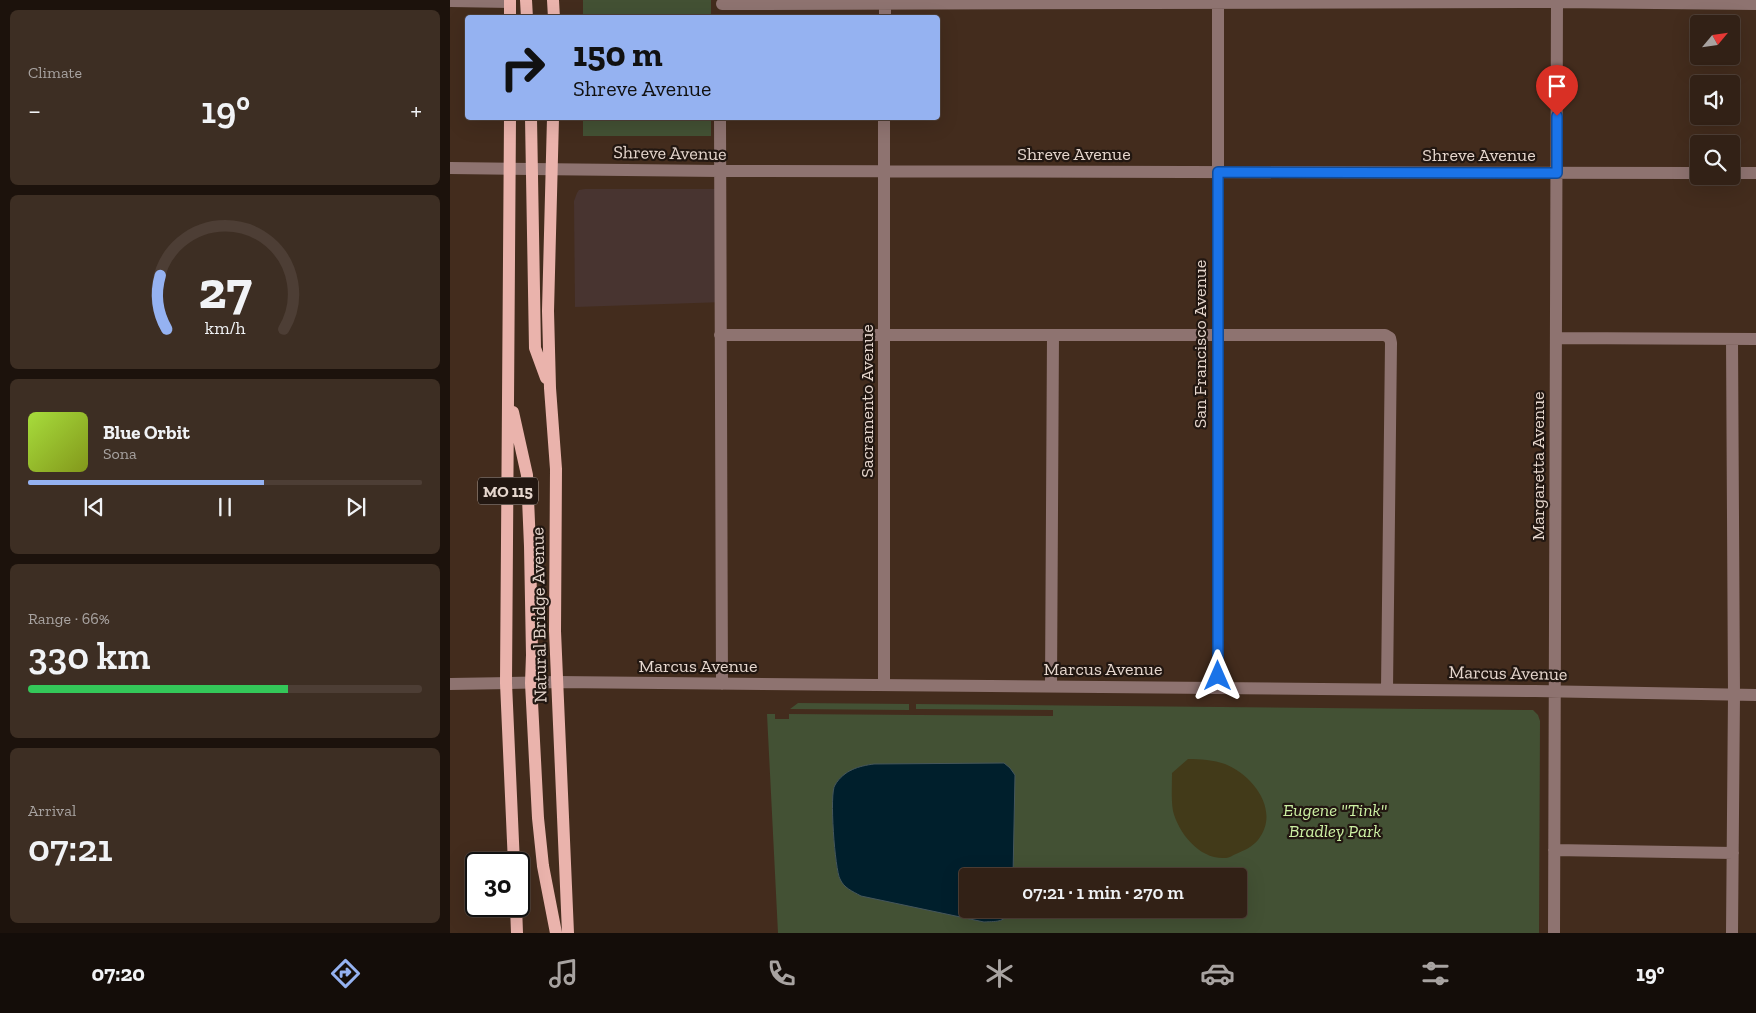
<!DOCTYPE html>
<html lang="en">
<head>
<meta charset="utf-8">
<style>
	:root { --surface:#322116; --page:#3d2e23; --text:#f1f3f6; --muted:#a8a3a1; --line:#4d3e35; --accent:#95b2f1 }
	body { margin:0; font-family:"Zilla Slab",serif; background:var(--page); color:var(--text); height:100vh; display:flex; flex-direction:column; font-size:19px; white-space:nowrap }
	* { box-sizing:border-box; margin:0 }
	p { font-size:16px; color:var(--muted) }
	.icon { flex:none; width:28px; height:28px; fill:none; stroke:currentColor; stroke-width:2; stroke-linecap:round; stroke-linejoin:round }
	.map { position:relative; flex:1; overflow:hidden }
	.side { display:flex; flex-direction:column; gap:10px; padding:10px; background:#1c120c; width:450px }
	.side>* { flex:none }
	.hud { position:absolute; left:15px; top:15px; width:475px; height:105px; border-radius:5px; box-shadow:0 5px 20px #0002,0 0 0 1px var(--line); background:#95b2f1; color:#111; overflow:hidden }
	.needle { width:32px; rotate:61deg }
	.fabs { position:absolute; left:1240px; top:15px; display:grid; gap:10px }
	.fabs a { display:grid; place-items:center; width:50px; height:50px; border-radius:5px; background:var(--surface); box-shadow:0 5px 20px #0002,0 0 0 1px var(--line); font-size:25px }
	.speed { position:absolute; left:15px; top:852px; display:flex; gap:10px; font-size:25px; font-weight:700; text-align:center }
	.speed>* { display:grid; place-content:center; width:65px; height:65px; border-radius:50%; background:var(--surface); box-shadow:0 5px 20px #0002,0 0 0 1px var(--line); line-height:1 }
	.speed .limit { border:2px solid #111; border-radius:8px; background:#fff; color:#111 }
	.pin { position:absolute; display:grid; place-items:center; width:42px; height:42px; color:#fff; margin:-51px -21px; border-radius:50% 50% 50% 0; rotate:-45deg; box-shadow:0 0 5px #0007 }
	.pin .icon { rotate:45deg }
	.me { position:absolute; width:55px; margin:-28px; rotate:0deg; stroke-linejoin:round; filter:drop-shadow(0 0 4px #0008) }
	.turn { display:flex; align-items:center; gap:18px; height:105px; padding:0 25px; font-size:22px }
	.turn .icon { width:65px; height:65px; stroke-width:2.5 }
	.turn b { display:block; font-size:35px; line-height:42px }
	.big { font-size:38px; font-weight:600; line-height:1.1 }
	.side .card { flex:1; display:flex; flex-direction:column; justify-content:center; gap:8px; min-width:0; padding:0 18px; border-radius:8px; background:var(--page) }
	.side .dial { align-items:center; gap:0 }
	.dial svg { height:130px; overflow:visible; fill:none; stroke:var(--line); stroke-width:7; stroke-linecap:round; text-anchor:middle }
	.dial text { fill:var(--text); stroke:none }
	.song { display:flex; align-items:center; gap:15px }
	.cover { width:60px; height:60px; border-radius:8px; background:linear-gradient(135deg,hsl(80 70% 55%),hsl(70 70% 35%)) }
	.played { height:5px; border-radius:2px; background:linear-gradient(90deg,var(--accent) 60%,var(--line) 60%) }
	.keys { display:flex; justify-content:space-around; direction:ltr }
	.heat { display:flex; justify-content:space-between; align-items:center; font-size:28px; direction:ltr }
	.charge { height:8px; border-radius:4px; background:linear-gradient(90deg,#34c759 66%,var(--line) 0) }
	.trip { position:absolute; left:509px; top:868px; width:288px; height:50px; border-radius:5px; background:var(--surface); box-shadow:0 5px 20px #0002,0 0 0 1px var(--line); font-weight:600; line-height:50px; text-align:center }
	.menu { display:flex; height:80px; justify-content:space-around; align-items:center; background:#140d09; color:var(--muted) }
	.menu .icon { width:35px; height:35px }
	.menu .current { color:var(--accent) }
	.menu b { font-size:22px; color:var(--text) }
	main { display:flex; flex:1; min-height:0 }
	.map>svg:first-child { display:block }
	.commercial { fill:#483430 }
	.green { fill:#435134; fill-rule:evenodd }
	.sand { fill:#423a19 }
	.water { fill:#001f2c; stroke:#45565c }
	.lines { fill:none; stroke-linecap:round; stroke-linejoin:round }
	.minor { stroke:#8e7370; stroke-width:12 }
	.major { stroke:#eab3ac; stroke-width:12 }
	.route-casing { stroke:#114b97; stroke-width:12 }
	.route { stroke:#1a73e8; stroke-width:9 }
	.labels { text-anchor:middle; stroke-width:4.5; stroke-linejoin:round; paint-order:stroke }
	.shield { fill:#221711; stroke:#aa9d95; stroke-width:1 }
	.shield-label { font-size:16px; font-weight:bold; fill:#e5d6cd }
	.street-label { font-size:18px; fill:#e5d6cd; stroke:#221711 }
	.park-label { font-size:18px; font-style:italic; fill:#cdf1a4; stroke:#221711 }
</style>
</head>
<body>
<main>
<section class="side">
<div class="card"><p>Climate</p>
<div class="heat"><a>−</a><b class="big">19°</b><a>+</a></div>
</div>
<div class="card dial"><svg viewBox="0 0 100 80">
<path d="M14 69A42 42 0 1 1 86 69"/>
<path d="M14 69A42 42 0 0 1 10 36" stroke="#95b2f1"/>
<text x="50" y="56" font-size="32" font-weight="700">27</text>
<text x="50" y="72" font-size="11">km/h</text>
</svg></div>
<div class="card">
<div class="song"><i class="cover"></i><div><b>Blue Orbit</b><p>Sona</p></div></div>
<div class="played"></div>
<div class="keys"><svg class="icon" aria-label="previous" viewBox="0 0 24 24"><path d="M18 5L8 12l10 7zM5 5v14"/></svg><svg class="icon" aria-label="pause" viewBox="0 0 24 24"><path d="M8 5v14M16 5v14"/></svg><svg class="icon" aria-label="next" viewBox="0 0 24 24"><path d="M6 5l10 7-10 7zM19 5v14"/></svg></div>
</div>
<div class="card"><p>Range · 66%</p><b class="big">330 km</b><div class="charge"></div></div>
<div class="card"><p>Arrival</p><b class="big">07:21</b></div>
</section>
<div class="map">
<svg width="1306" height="933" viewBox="0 0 1306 933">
	<rect width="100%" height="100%" fill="#432c1d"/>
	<!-- commercial -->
	<path class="commercial" d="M135,189h139l1,113 -150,5 -1,-106 3,-8 2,-3z"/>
	<!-- green -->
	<path class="green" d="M133,0h128v17h-128z
		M133,118h128v18h-128z
		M348,703l111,1v6l-119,-1z
		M466,704l617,6 5,5 2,6 -1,212h-761l-11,-219h8v5h14v-5l264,2v-6l-137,-1zM518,876h270v33h-270z"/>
	<!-- sand -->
	<path class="sand" d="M738,759c12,0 26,1 37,5 28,11 56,47 33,76 -6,7 -13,10 -22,14 -3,1 -7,4 -10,4 -26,2 -47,-24 -53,-47 -2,-12 -1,-26 -1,-38z"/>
	<!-- water -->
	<path class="water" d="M554,763l6,5 5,7 -2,101h-45v33h43c-7,14 -12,12 -27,13l-123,-26c-9,-5 -17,-8 -21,-17 -5,-9 -11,-86 -5,-94 9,-15 24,-19 39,-21z"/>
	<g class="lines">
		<!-- minor -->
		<path class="minor" d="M768,0v688
			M0,1l60,1
			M272,4l835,-2 199,2
			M435,18v-18
			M270,118l2,566
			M0,168l269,3 980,2
			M1281,173h25
			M270,335h665l5,3 1,5 -4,346
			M1106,338l200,1
			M1282,339l2,356 -2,238
			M0,684l107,-2 978,9 221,4
			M434,685v-567
			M601,686l2,-351
			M1104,850l179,3
			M1104,933l3,-933"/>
		<!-- major -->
		<path class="major" d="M76,0l1,18
			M103,0l1,18
			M60,18v-18
			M60,118l-4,565 8,181
			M81,118l4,230 11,30
			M103,118l-5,193 2,77 6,81 -1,162 13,302
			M63,412l14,63 3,71 2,109 -1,28 7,135 5,48 13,67
			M66,906l1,27"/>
	</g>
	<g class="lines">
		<!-- route casing -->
		<g class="route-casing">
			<path id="route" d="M768,676v-504l339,1v-57"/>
		</g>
		<!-- route -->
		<use href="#route" class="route"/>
	</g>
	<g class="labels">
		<!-- shield labels -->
		<rect class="shield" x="28" y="477.5" width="60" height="27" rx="4"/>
		<g class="shield-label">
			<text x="58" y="497">MO 115</text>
		</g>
		<!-- street labels -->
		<g class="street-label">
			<text transform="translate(220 153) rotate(1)" y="6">Shreve Avenue</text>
			<text x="624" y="160">Shreve Avenue</text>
			<text x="1029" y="161">Shreve Avenue</text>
			<text transform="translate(750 344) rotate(-90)" y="6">San Francisco Avenue</text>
			<text transform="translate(417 401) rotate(-90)" y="6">Sacramento Avenue</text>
			<text transform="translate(1088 466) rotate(-90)" y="6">Margaretta Avenue</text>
			<text transform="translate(89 615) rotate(-91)" y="6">Natural Bridge Avenue</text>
			<text x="248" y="672">Marcus Avenue</text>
			<text x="653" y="675">Marcus Avenue</text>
			<text transform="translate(1058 673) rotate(1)" y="6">Marcus Avenue</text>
		</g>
		<!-- park labels -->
		<g class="park-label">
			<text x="885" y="816">Eugene "Tink"<tspan x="885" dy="21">Bradley Park</tspan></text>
		</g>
	</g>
</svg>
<div class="fabs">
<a><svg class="needle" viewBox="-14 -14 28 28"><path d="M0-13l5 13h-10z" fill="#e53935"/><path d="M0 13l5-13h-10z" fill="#a8a3a1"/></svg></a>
<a><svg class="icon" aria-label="sound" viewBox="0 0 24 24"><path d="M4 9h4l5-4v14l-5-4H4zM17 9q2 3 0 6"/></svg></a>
<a><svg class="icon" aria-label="search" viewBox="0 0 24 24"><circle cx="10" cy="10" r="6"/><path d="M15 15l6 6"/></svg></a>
</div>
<div class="speed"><div class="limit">30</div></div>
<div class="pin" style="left:1107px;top:116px;background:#d93025"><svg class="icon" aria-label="arrive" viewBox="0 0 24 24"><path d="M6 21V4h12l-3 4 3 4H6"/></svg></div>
<svg class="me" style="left:768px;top:676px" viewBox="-20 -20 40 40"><path d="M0-17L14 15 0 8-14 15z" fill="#1a73e8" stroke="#fff" stroke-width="4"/></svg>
<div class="trip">07:21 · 1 min · 270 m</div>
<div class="hud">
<div class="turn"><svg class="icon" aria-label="right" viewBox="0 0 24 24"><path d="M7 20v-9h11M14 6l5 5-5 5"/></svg><div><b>150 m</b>Shreve Avenue</div></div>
</div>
</div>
</main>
<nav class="menu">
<b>07:20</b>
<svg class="icon current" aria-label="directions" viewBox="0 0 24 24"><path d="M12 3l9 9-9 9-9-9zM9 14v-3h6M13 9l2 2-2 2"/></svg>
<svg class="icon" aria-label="music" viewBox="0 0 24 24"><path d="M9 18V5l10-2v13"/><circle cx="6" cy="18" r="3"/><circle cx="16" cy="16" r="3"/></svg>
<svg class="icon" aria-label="phone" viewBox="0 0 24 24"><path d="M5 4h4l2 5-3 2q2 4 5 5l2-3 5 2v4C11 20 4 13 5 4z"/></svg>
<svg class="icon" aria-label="climate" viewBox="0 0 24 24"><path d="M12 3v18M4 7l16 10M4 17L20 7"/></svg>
<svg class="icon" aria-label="car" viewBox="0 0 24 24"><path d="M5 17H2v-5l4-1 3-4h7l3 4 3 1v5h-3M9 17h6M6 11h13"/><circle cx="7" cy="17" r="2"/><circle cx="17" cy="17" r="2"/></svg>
<svg class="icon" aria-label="filters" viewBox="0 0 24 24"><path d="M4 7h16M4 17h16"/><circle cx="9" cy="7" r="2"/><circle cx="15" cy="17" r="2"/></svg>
<b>19°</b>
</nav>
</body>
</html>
